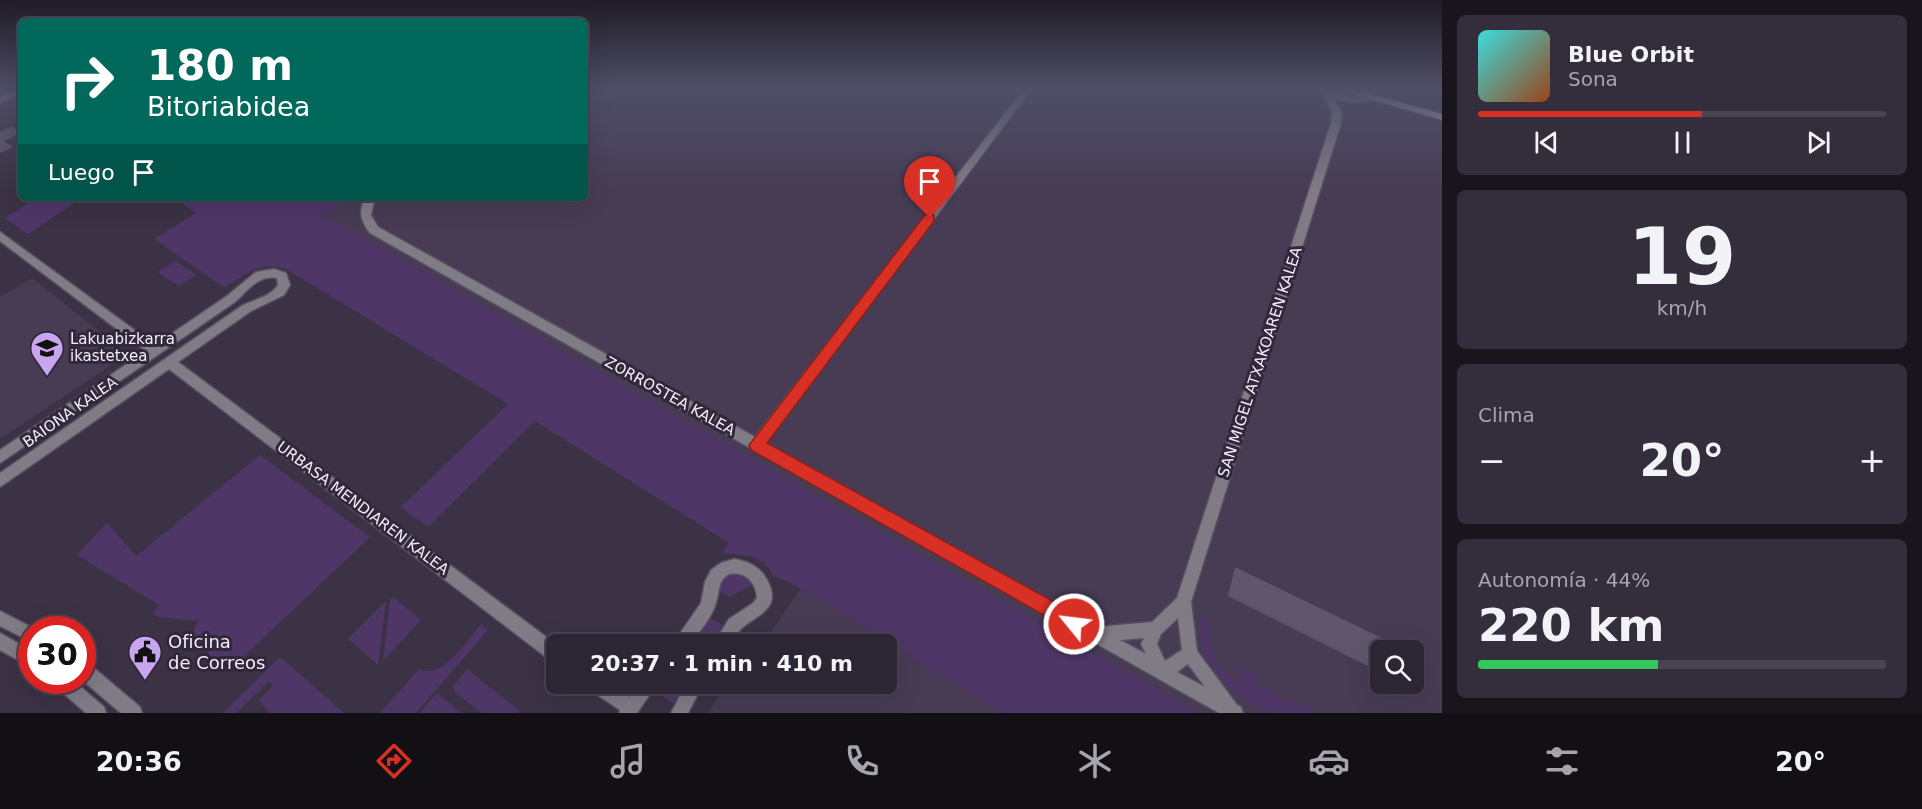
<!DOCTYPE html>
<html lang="es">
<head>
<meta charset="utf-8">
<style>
	:root { --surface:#2c2634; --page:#342e3c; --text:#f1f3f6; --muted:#a6a5ac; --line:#48434f; --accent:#d93025 }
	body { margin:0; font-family:"DejaVu Sans",sans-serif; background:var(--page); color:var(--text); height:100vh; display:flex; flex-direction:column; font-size:22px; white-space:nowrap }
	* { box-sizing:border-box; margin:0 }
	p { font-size:20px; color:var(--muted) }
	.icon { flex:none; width:33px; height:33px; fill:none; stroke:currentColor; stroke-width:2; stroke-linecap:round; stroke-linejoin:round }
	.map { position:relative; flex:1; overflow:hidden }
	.drawer { display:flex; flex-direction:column; gap:15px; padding:15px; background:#18151d; width:480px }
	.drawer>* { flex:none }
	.top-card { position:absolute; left:18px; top:18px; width:570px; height:183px; border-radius:9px; box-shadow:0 6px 24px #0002,0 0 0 2px var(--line); background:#00695c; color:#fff; overflow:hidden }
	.controls { position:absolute; left:1370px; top:640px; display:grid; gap:12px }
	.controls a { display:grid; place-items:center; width:54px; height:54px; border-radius:9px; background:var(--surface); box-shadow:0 6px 24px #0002,0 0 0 2px var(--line); font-size:30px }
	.speed { position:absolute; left:18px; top:616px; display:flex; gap:12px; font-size:30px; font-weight:700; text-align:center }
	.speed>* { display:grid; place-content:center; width:78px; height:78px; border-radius:50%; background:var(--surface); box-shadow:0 6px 24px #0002,0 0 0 2px var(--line); line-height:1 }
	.speed .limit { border:9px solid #d22; background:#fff; color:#111 }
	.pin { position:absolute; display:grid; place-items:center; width:51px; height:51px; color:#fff; margin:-62px -26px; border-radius:50% 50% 50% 0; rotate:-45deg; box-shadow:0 0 6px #0007 }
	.pin .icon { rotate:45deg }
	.me { position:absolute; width:66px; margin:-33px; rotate:299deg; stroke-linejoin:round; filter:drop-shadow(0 0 4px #0008) }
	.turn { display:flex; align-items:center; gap:21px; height:126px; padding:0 30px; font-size:27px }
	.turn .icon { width:78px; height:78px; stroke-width:2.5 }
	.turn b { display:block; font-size:42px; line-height:51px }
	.then { display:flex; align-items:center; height:57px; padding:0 30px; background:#0003; gap:12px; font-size:22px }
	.big { font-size:45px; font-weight:700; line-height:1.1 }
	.drawer .widget { flex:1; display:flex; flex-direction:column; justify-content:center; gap:9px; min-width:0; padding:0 21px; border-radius:9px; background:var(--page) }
	.drawer .dial { align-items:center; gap:0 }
	.dial b { font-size:78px; line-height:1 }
	.song { display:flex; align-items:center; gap:18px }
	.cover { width:72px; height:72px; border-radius:9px; background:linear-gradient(135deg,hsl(180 70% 55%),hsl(20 70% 35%)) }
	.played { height:6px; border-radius:3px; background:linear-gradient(90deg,var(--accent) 55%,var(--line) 55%) }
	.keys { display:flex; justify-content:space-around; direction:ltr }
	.heat { display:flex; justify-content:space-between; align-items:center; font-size:33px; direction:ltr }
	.charge { height:9px; border-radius:4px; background:linear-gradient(90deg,#34c759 44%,var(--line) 0) }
	.trip { position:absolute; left:546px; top:634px; width:351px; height:60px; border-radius:9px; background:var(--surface); box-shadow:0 6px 24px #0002,0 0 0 2px var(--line); font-weight:700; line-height:60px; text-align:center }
	.tab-bar { display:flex; height:96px; justify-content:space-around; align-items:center; background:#120f15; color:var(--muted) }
	.tab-bar .icon { width:42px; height:42px }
	.tab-bar .on { color:var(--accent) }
	.tab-bar b { font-size:27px; color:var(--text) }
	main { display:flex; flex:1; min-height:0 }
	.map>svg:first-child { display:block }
	.built { fill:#473c54; fill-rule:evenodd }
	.green { fill:#4e3767 }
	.building { fill:#5f566b }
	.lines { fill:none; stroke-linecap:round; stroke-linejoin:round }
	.street-casing { stroke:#585062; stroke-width:3 }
	.secondary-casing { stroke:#585062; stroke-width:3 }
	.street { fill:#807c86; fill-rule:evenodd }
	.secondary { fill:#a9a2b2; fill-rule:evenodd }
	.route { fill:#d93025; stroke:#8d1f18; stroke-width:1.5 }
	.labels { text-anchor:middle; stroke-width:6; stroke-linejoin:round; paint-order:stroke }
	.poi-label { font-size:15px; fill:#f3eefa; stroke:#31283b; text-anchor:start }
	.street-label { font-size:15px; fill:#f3eefa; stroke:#31283b }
	.near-poi-label { font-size:18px; fill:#f3eefa; stroke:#31283b; text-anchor:start }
</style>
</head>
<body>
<main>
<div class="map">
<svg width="1442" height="713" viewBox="0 0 1442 713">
	<rect width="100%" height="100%" fill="#3b3245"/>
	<!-- built -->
	<path class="built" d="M585,90h857v623h-243l-877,-498 23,-17h240zM1380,651h33v33h-33z
		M32,278l96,76 -128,85v-142z
		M801,588l200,125h-293l18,-29h160v-39h-124z"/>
	<!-- green -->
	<path class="green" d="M37,198h45l-54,36 -23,-16z
		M174,198h174l-25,17 876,498h-198l-200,-125 -28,-13 -8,-12 -14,-7 -29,-3 7,-10 -194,-122 -107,106 -27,-20 107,-103 -222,-135c-24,-9 -42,6 -61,19l-71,-49 42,-26z
		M176,261l20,14 -17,11 -22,-14z
		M260,455l110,82 -135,128 -18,1 -1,-8 -9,-1 4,-14 -22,-3 9,-19 -40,-4 -5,-4 6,-8 -82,-50 30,-32 29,33z
		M732,574l13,2 9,8 -25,13 -3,-4 -9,-1 4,-11z
		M393,597l28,23 -38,41 7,-61z
		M386,601l-8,64 -30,-26z
		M1201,616l9,4c-7,25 9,51 29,64l4,-18 15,8 -2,10 35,19 2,-5 23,15c-14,0 -32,0 -46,0 -5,-1 -11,-6 -16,-9 -32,-17 -60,-50 -53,-88z
		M708,617l17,9 -13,19h-23z
		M481,624l7,6 -72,83h-36l39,-44c24,12 48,-29 62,-45z
		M280,657l7,6 57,50h-75l-10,-13 14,-14 -4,-5 -32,32h-14z
		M467,669l53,42 -2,2h-37l-27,-22 -1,-5z
		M661,684h25l-13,20 -17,-13z
		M437,693l24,20h-41z"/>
	<!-- building -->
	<path class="building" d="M12,126l9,7 -17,8 9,6 -13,6v-21z
		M1235,567l157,76v8h-12v21l-152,-76z"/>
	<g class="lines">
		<!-- street casing -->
		<g class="street-casing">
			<path id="street" d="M1023,90h8l-265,353 331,184 55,-5 25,-24 154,-475 1,-10 -11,-23c15,0 26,10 43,7v-7h8l-1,10c-13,4 -24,3 -37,-2l8,15 -1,10 -150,479 6,49 40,54 4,2 2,6h-24l-849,-480c-9,-12 -12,-21 -5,-35h10l-4,17 7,12 377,210zM1178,618l4,32 -17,11 -8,-17 4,-10zM1144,638l-3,6 5,10 -26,-14zM1188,664l17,23 -28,-15z
				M0,232l155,113 72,-49 29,-24 18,-3 12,4 4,12 -6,10 -33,16 -73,51 379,283 -1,17 -6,-2 -381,-291 -169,118v-14l243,-168c12,-5 28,-9 35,-20l-1,-7c-18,-4 -30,13 -42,24l-235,161v-13l146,-99 -146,-110z
				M734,559c13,2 25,7 32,19 16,28 -3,34 -22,48 -6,5 -10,12 -14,19h-17l16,-26 23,-15 5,-6c-1,-15 -11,-27 -28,-24 -11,7 -9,14 -12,25 -4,18 -17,32 -28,46h-17l29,-42 4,-21 6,-12 10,-7z
				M0,611l37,19h-5v12l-32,-16z
				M0,633l32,18v17l-32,-18z
				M82,661l6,2 52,44 2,6h-21l-39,-33z
				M54,681h20l30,26 2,6h-20l-30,-26z
				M588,684h22l19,13 10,-13h18l-20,29h-18l1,-3 -30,-20z
				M686,684h17l-15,29h-17z"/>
		</g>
		<!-- secondary casing -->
		<g class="secondary-casing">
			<path id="secondary" d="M14,90h7v3l-21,10v-6z
				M1344,90h13l85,24v6l-97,-28z"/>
		</g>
		<!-- street -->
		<use href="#street" class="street"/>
		<!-- secondary -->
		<use href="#secondary" class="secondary"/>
	</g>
	<!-- sky -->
	<linearGradient id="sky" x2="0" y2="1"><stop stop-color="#201c26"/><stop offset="0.47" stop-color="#4f4f68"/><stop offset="1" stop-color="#4f4f68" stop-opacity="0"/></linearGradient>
	<rect width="1442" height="190" fill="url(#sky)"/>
	<!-- route -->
	<path class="route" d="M930,214l4,1v6l-167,222 314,174 2,7 -2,6 -7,2 -323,-182 -2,-5 176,-230z"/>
	<!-- icons -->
	<defs>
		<g id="school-pin" transform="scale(1.725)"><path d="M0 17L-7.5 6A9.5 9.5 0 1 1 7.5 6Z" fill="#c8a6ef" stroke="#31283b"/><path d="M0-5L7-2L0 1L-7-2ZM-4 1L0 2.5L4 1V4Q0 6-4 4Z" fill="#111"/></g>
		<g id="civic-pin" transform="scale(1.725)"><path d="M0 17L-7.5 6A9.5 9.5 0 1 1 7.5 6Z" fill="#c8a6ef" stroke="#31283b"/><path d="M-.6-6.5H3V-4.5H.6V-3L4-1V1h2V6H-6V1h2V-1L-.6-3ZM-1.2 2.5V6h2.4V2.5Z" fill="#111"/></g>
	</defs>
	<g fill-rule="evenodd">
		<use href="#school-pin" x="47" y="348"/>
		<use href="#civic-pin" x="145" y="652"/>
	</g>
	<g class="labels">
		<!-- poi labels -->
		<g class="poi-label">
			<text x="70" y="344">Lakuabizkarra<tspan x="70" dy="17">ikastetxea</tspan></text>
		</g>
		<!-- street labels -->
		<g class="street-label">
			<text transform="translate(1260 362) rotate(-72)" y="5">SAN MIGEL ATXAKOAREN KALEA</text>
			<text transform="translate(670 396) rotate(29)" y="5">ZORROSTEA KALEA</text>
			<text transform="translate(70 412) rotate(-35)" y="5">BAIONA KALEA</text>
			<text transform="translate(363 508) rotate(37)" y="5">URBASA MENDIAREN KALEA</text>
		</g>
		<!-- near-poi labels -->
		<g class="near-poi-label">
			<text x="168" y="648">Oficina<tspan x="168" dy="21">de Correos</tspan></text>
		</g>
	</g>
</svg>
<div class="controls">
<a><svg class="icon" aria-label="search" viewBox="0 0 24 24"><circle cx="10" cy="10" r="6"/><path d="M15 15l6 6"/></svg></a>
</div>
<div class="speed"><div class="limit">30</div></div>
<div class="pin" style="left:930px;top:218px;background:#d93025"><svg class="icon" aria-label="arrive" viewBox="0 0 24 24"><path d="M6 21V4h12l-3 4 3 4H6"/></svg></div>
<svg class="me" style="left:1074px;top:624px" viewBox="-20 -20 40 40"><circle r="17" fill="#d93025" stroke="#fff" stroke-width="3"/><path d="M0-11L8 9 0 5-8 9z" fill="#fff"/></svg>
<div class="trip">20:37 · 1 min · 410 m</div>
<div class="top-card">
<div class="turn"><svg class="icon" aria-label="right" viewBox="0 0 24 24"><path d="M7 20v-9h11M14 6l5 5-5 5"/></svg><div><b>180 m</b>Bitoriabidea</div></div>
<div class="then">Luego<svg class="icon" aria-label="arrive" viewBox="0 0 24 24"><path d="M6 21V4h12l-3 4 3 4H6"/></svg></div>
</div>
</div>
<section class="drawer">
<div class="widget">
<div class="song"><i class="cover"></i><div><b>Blue Orbit</b><p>Sona</p></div></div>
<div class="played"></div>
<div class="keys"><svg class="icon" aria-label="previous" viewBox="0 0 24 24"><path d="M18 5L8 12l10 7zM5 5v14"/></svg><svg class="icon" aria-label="pause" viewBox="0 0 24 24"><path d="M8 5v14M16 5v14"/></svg><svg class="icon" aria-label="next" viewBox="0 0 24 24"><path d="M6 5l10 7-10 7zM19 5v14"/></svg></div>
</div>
<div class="widget dial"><b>19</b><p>km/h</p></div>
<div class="widget"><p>Clima</p>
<div class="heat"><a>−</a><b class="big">20°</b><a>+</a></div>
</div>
<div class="widget"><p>Autonomía · 44%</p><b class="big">220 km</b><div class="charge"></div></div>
</section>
</main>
<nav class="tab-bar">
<b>20:36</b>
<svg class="icon on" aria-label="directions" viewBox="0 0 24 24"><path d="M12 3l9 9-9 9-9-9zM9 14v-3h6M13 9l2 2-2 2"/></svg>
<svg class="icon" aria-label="music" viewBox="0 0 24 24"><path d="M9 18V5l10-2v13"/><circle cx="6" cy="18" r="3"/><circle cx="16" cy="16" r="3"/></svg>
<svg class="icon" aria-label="phone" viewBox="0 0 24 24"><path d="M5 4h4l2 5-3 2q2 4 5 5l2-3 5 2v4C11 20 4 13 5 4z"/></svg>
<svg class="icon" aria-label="climate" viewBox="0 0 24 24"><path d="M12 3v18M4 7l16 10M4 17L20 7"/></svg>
<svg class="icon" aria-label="car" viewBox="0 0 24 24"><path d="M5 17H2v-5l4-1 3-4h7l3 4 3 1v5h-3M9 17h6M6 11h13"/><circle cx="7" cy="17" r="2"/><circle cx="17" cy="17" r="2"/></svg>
<svg class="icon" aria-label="filters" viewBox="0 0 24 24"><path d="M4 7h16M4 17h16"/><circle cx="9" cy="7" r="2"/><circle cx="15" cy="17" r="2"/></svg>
<b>20°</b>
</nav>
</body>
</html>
